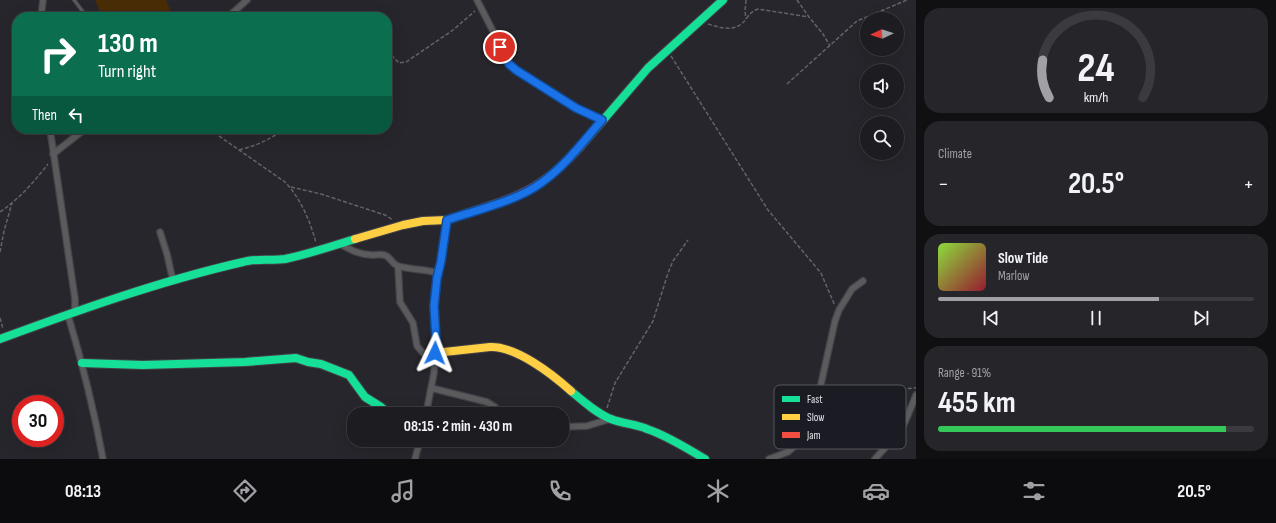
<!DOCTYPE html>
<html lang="en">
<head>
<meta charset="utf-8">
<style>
	:root { --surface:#1d1c21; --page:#25252a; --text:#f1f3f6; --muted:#a0a1a5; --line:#3b3a3f; --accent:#a1a0a7 }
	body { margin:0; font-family:"Sofia Sans Condensed",sans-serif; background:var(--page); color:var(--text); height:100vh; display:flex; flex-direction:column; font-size:15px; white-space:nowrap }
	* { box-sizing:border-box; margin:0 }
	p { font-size:13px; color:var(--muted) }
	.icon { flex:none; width:22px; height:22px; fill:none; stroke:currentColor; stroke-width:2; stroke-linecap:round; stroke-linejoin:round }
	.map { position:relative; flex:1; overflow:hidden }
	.details { display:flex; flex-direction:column; gap:8px; padding:8px; background:#100f12; width:360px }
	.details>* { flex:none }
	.hud { position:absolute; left:12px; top:12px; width:380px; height:122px; border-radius:16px; box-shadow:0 4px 16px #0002,0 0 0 1px var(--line); background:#0b6e4f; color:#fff; overflow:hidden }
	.needle { width:26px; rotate:266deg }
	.buttons { position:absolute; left:860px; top:12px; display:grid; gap:8px }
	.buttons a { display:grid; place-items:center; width:44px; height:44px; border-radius:50%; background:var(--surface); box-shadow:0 4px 16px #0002,0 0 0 1px var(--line); font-size:20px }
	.speed { position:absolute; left:12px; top:395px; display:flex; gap:8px; font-size:20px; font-weight:700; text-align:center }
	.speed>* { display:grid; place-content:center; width:52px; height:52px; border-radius:50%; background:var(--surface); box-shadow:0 4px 16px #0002,0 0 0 1px var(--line); line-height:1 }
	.speed .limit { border:6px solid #d22; background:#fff; color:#111 }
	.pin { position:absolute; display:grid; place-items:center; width:34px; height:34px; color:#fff; margin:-17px; border:2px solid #fff; border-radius:50%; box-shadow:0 1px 4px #0007 }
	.me { position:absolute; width:44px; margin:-22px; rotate:2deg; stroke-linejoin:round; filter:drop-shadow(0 0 3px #0008) }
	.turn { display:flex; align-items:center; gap:14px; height:84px; padding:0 20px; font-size:18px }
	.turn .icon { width:52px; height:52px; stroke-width:2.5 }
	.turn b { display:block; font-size:28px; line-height:34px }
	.then { display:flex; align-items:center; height:38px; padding:0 20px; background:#0003; gap:8px; font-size:15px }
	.big { font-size:30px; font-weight:700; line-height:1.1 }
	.details .widget { flex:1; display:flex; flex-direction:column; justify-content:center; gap:6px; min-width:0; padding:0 14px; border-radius:16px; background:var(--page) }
	.details .dial { align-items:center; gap:0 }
	.dial svg { height:104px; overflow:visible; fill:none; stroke:var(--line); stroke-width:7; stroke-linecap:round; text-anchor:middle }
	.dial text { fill:var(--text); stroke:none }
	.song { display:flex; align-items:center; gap:12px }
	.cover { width:48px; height:48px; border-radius:6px; background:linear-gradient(135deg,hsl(90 70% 55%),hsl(350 70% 35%)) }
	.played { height:4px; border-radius:2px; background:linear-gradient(90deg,var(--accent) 70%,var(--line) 70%) }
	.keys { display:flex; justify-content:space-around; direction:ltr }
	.heat { display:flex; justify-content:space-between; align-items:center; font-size:22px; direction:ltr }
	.charge { height:6px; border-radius:3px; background:linear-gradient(90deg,#34c759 91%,var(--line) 0) }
	.trip { position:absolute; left:347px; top:407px; width:222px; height:40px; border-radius:16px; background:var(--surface); box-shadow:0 4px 16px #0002,0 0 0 1px var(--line); font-weight:700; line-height:40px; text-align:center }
	.tab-bar { display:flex; height:64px; justify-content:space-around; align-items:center; background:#0c0b0d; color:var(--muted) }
	.tab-bar .icon { width:28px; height:28px }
	.tab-bar .current { color:var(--accent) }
	.tab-bar b { font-size:18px; color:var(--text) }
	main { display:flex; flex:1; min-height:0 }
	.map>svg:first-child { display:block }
	.green { fill:#492d06 }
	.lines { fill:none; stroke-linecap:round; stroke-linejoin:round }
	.lane-casing { stroke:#424247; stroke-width:4.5 }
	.street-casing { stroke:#424247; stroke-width:8 }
	.fast-casing { stroke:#424247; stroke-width:10 }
	.slow-casing { stroke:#424247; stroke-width:10 }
	.jam-casing { stroke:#424247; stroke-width:10 }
	.path { stroke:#646368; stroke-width:1.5; stroke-dasharray:4 2; stroke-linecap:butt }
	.lane { stroke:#5b5b5e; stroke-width:2.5 }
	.street { stroke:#5b5b5e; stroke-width:5.5 }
	.fast { stroke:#16e098; stroke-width:8 }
	.slow { stroke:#ffcf43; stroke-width:8 }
	.jam { stroke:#f24e42; stroke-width:8 }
	.route-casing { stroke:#114b97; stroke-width:10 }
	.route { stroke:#1a73e8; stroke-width:7 }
	.key { fill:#1b1b24; stroke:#57575f; stroke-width:1 }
	.key-label { font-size:11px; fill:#e2e2e9 }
</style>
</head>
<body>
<main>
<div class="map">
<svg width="916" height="459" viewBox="0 0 916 459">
	<rect width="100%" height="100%" fill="#27262c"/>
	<!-- green -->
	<path class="green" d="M95,0h71l7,17h-71z"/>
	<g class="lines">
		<!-- lane casing -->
		<g class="lane-casing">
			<path id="lane" d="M74,0l13,17"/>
		</g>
		<!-- street casing -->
		<g class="street-casing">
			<path id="street" d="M477,0l20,39 7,17 5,8 7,6 28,17 14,10 18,11 26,12
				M41,17l2,-17
				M228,17l19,-17
				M50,129l25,170v13
				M53,154l32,-25
				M160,232l7,22 6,27
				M340,244c11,6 20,11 32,11 4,0 8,-1 12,0 6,1 8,9 14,11 13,4 27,3 40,7
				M398,266l2,36 13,21 4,23 6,7 12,1
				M68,315c14,47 26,95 35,144
				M431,388l56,14 8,5v3l-2,4
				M426,414l8,-41 2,-33 -1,-34 2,-28 4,-17 6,-41
				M562,427l25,-1 23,-7
				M415,459l5,-19
				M769,459l19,-7 12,-11 17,-39 18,-81 4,-11 13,-21 11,-8
				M875,459l26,-29 7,-15 8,-20"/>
		</g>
		<!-- fast casing -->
		<g class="fast-casing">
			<path id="fast" d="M580,147l68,-79 75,-68
				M0,339c79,-29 160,-58 243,-77 13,-4 28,-1 42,-3 24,-5 47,-13 70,-20
				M82,363l61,2 102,-3 51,-4 12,4 13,2 28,11 16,22 16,10 8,7
				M571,391c12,10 25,22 40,28 12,5 25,5 36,10 21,7 39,19 58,30"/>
		</g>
		<!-- slow casing -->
		<g class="slow-casing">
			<path id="slow" d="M355,239l48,-14 20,-4 24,-1 51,-17
				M435,353l55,-6c26,-1 62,27 81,44"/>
		</g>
		<!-- jam casing -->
		<g class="jam-casing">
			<path id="jam" d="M498,203c35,-12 57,-28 82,-56"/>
		</g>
		<!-- path -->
		<path class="path" d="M746,0l-1,11 1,8
			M797,0l12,17 14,17 7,12
			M708,24c14,4 28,9 38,-5 4,-5 6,-8 12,-10l51,8
			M387,51l12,12 7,-1 47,-32 22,-19
			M671,56l97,154 53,63 14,33
			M787,84l70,-63 50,-21
			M209,129l76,53c15,15 26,41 31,61
			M239,150c19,-5 30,-10 45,-21
			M291,187l30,7 64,21 8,5
			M0,212c19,-13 34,-30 48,-48
			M0,252l4,-21 8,-28
			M0,318l3,11
			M607,408l8,-25 38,-62 15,-48 5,-12 15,-21
			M807,440c14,-5 23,-14 35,-21 10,-6 22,-7 32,-13 16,-9 21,-18 42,-18"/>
		<!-- lane -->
		<use href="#lane" class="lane"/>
		<!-- street -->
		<use href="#street" class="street"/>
		<!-- fast -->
		<use href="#fast" class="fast"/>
		<!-- slow -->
		<use href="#slow" class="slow"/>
		<!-- jam -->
		<use href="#jam" class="jam"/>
	</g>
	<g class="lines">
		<!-- route casing -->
		<g class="route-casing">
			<path id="route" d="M435,353l1,-13 -2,-34 3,-28 4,-17 6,-41c29,-10 70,-19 94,-37 24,-17 42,-41 61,-63l-26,-12 -60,-38 -7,-6 -9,-17"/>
		</g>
		<!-- route -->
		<use href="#route" class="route"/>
	</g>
	<!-- legend -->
	<rect x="774" y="385" width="132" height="64" rx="6" class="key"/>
	<rect x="782" y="396" width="18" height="6" fill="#16e098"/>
	<rect x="782" y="414" width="18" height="6" fill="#ffcf43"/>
	<rect x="782" y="432" width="18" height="6" fill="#f24e42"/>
	<g class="key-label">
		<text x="807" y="403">Fast</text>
		<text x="807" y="421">Slow</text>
		<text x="807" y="439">Jam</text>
	</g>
</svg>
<div class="buttons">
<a><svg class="needle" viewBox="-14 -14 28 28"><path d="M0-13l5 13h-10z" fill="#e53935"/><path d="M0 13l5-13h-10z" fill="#a0a1a5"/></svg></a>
<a><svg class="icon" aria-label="sound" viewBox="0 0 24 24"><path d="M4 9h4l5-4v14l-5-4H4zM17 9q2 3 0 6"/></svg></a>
<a><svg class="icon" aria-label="search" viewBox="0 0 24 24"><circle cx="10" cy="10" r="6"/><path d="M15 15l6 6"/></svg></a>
</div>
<div class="speed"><div class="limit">30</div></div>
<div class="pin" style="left:500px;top:47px;background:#d93025"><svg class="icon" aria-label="arrive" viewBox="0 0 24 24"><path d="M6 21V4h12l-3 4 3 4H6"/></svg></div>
<svg class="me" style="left:435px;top:353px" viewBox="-20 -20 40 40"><path d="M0-17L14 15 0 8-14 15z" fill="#1a73e8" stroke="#fff" stroke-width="4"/></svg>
<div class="trip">08:15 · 2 min · 430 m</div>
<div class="hud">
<div class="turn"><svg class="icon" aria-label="right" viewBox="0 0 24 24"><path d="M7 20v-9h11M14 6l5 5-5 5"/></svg><div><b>130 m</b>Turn right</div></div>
<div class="then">Then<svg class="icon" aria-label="left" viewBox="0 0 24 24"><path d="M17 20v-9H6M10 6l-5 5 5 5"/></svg></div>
</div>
</div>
<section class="details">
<div class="widget dial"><svg viewBox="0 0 100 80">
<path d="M14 69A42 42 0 1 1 86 69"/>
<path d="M14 69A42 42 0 0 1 9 40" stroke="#a1a0a7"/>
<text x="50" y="56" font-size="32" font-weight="700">24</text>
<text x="50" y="72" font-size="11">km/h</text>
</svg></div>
<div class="widget"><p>Climate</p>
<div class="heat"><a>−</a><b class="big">20.5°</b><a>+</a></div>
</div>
<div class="widget">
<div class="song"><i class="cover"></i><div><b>Slow Tide</b><p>Marlow</p></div></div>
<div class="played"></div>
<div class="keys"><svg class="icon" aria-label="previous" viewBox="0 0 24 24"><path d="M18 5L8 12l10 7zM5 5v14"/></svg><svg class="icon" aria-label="pause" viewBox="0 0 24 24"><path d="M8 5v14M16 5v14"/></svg><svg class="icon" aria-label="next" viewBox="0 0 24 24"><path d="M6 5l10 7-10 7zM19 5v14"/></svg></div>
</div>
<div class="widget"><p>Range · 91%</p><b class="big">455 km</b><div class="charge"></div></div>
</section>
</main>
<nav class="tab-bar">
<b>08:13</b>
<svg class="icon current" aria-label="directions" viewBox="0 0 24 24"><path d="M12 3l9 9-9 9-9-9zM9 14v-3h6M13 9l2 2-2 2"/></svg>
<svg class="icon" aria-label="music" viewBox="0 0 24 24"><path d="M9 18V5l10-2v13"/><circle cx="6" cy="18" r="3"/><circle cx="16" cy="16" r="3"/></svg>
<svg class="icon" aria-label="phone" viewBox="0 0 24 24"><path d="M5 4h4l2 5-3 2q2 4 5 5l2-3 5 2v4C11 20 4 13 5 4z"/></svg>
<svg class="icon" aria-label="climate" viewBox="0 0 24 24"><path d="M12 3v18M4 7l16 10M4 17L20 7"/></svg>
<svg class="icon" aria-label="car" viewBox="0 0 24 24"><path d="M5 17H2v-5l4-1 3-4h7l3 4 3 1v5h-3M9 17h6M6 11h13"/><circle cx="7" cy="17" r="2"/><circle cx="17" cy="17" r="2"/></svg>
<svg class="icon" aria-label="filters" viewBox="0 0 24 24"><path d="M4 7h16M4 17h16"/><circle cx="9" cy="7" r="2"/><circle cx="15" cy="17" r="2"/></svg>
<b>20.5°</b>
</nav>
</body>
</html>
